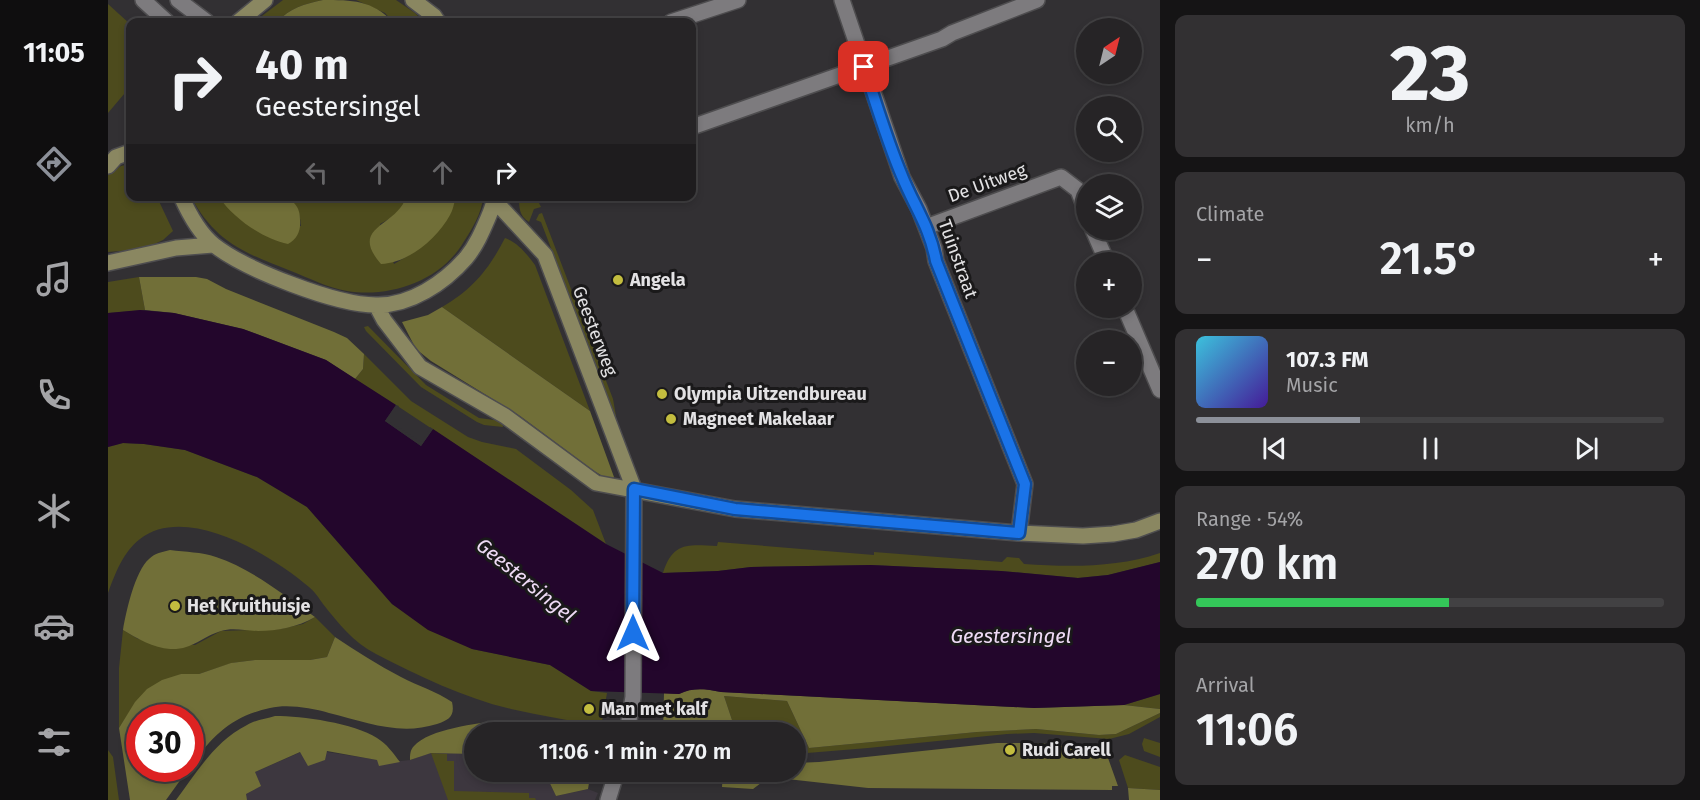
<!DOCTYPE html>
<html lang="en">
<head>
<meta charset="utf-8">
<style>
	:root { --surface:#262426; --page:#323032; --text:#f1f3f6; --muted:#a4a4a7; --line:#424143; --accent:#8c9099 }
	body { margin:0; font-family:"Fira Sans",sans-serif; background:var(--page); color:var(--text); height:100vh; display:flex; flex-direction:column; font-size:22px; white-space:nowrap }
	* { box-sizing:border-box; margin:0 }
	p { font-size:20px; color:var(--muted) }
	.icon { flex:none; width:33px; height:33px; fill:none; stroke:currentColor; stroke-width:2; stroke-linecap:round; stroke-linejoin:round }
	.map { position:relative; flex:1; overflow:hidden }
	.side { display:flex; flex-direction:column; gap:15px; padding:15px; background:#151415; width:540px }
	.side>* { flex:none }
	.guide { position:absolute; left:18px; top:18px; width:570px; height:183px; border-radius:12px; box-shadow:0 3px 9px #0003,0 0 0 2px var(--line); background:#262426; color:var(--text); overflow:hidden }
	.needle { width:39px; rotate:35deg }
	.tools { position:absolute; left:968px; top:18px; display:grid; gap:12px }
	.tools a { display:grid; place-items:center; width:66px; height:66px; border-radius:50%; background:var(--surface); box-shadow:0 3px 9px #0003,0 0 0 2px var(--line); font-size:30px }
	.speed { position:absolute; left:18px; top:704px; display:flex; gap:12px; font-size:30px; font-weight:700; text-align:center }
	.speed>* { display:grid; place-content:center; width:78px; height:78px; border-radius:50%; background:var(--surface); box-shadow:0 3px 9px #0003,0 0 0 2px var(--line); line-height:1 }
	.speed .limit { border:9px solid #d22; background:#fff; color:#111 }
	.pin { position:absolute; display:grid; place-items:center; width:51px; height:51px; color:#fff; margin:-26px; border-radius:12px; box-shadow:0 3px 9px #0006 }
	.me { position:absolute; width:66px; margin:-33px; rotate:0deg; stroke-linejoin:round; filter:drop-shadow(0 0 4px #0008) }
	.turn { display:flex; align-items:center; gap:21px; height:126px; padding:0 30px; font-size:27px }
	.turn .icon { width:78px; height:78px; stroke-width:2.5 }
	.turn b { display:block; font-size:42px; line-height:51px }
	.lanes { display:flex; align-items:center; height:57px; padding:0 30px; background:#0003; justify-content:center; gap:30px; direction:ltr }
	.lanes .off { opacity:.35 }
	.big { font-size:45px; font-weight:600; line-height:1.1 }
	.side .widget { flex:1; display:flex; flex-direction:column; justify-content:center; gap:9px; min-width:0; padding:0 21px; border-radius:12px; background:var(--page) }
	.side .dial { align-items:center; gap:0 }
	.dial b { font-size:78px; line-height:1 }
	.song { display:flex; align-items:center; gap:18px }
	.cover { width:72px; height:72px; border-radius:9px; background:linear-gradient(135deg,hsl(190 70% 55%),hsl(260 70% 35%)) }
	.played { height:6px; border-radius:3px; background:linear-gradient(90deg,var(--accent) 35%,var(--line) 35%) }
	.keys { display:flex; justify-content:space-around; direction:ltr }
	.heat { display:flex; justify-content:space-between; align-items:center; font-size:33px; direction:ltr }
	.charge { height:9px; border-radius:4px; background:linear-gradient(90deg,#34c759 54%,var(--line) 0) }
	.trip { position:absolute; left:356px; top:722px; width:342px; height:60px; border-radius:30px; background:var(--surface); box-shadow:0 3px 9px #0003,0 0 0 2px var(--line); font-weight:600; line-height:60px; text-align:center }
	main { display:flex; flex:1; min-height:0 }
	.dock { display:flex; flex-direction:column; width:108px; justify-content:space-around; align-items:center; background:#0f0e0f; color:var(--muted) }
	.dock .icon { width:42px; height:42px }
	.dock .current { color:var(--accent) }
	.dock b { font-size:27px; color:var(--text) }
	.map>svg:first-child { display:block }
	.built { fill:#3d373f }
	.green { fill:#4d4b1d }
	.forest { fill:#716f38 }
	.water { fill:#23062c }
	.pier { fill:#323033 }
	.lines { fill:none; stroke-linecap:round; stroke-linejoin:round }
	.minor-casing { stroke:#4e4d4f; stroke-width:18 }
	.tertiary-casing { stroke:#4e4d4f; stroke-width:18 }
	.secondary-casing { stroke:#4e4d4f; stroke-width:18 }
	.minor { stroke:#7d7b7e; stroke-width:15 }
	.tertiary { stroke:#7d7b7e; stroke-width:15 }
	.secondary { stroke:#8a8761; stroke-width:15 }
	.route-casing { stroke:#114b97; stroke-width:15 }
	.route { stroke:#1a73e8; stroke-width:10 }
	.poi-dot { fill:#c3bd3f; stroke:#1a191a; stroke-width:2 }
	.labels { text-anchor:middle; stroke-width:6; stroke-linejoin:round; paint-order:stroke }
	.street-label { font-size:18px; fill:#e3e2e4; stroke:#1a191a }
	.poi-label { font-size:18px; font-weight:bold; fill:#e3e2e4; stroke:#1a191a; text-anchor:start }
	.water-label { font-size:20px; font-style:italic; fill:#efdbf6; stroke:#1a191a }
</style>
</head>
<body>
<main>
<nav class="dock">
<b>11:05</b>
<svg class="icon current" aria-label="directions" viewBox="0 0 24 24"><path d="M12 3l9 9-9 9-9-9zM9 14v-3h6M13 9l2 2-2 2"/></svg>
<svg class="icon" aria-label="music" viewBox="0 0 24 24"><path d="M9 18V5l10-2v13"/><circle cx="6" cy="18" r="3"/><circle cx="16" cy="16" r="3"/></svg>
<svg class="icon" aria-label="phone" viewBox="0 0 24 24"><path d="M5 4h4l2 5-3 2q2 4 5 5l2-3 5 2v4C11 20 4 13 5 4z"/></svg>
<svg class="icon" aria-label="climate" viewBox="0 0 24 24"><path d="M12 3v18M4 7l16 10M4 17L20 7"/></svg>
<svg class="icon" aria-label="car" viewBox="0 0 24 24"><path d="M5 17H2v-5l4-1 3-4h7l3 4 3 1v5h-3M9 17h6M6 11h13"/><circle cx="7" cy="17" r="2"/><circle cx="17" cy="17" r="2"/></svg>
<svg class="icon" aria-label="filters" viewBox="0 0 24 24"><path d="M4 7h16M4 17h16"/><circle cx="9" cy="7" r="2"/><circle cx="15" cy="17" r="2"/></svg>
</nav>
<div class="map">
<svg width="1052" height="800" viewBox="0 0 1052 800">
	<rect width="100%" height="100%" fill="#323033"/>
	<!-- built -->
	<path class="built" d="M193,752h26l65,10 18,-2 22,-8 42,1v18h70l12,25 32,-7 10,4 -3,7h-359l19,-28z"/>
	<!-- green -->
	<path class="green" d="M175,0h40c-19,4 -33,8 -46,22h-23z
		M248,0h40l19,13 9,9h-31l-8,-9z
		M0,4l22,20v63l-22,26z
		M22,164v32l27,1 16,34 -10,9 -19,9 -36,3v-77l13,-9z
		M411,196l17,1 5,10 -7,2 -5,13c-10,-6 -10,-15 -10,-26z
		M83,197h28l18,18 18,14 46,-3c-1,-15 -5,-22 -17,-29h122c-4,14 -13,20 -26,27l14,40c29,-16 53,-35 62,-67h27c-1,16 -11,32 -20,46 -23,38 -73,55 -116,48 -19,-3 -38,-13 -56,-20 -46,-18 -75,-28 -100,-74z
		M434,213l71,186 3,17 -7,2 -3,-7 4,-8 -69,-181 -5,-2 3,-6z
		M397,238c13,5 21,15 30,27l55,146 -148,-104c31,-18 47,-38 63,-69z
		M31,277l6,33 -37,3v-31z
		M260,326l58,59 53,33 23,3 1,6 -19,-2 -7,-3 -56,-35 -55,-56 -2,-4z
		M256,354l47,47 57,36 14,5 34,7 55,41 22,20 13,34 -210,-139 -41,-26 8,-10z
		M15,443l21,1 41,6 72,27 50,30 85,97 80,45 78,16 41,26 16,2 -6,34c-30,-7 -60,-11 -90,-18 -47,-11 -92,-33 -135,-55 -23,-12 -37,-30 -53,-50 -4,-6 -9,-13 -14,-17 -37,-32 -123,-84 -169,-48 -17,13 -25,35 -32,54v-146z
		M610,542l156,13v-3l128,10 5,-5 12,1 5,6c45,3 92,4 136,-11v9l-52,13 -30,3 -77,-7 -130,-6 -120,2 -33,4 -55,2c10,-32 26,-28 54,-27z
		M207,617l20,20 -8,20 -17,3h-55l-23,3 -33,11h-18l-45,28 -17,26v-60l4,-38 15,9 57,6 26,-14 59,-2 23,-5z
		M1052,694v15l-36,-4z
		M616,696l63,5 22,47 168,-16 59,-3 63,6 17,-1 44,-21v4l-31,17 -20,5 -75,-6 -27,1 -139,14 -73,6v-22h-57l-3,-3z
		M1036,738l16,5v14l-16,-6 -2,-7z
		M0,750l5,7 6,43h-11z
		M323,753l16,1v7h7v30l75,2v5h6l1,2h-88z
		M1017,755l35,12v23l-32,-2 -9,-28z"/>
	<!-- forest -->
	<path class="forest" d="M215,0c29,0 49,0 70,22h-116c13,-14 27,-18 46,-22z
		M111,197c17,-1 64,-6 75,6 5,5 6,11 6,17 1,11 -3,19 -12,24 -25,-5 -55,-26 -69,-47z
		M298,197h50c-2,6 -3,13 -6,18 -13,24 -42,48 -69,49 -33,-38 16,-37 25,-67z
		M31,277h57l11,2 19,10 108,43 13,6 17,16 -1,15 -8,10 -29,-19 -83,-31 -69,-16 -29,-3z
		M334,307l148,104 24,66 -3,4 -17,-10 -74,-55 -89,-55 -15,-12 -14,-27 26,-7z
		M62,550c16,2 31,2 46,7 36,12 68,38 99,60 -17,10 -38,14 -57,14 -12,0 -25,-4 -37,0 -20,6 -28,19 -51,18 -16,-1 -34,-11 -47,-19 3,-18 12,-59 26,-71 6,-6 13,-7 21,-9z
		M227,637c21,14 43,28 66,40 17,9 35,14 51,25 3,13 -2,18 -15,22 -38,12 -71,-2 -108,-11 -18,-5 -41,-9 -59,-5 -38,8 -57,27 -79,58l-1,-49h-50v51h49l-23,32h-36l-11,-72 16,-26 12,-13 15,-9 19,-6h18l32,-11 24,-3h55l17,-3z
		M596,689l17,3 313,16 90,-3 36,4v4l-44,21 -17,1 -63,-6 -59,3 -168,16 -22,-47 -63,-5 11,33 3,3h-75l1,-39 15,1 10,-4z
		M167,716c27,0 79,7 102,22 10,6 16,15 23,24l-21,4 -2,-6 -50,-9 -2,9 -17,6 -8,-14 -45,20 6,14 -15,8 1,6h-71c21,-28 39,-59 71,-75 8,-5 19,-6 28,-9z
		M392,721l21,1 45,10h-92v22l-43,-1 -21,7c0,-5 0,-10 4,-14 15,-17 64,-23 86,-25z
		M889,743h43l61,8 7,7 10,28h-6v4l-244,-2 -99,-11 -16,12 -31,-2 1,-16h72v-8l24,-1z
		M436,771h47l-3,18 -32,7z
		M1020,788l32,2v10h-31z"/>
	<!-- water -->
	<path class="water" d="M32,310l34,3 69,16 83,31 70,45 -11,16 36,25 12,-17 173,115 57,29 55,-2 33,-4 120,-2 130,6 77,7 30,-3 52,-13v132l-36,11 -90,3 -313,-16c-15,-3 -27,-5 -42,2l-88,-3 -41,-26 -78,-16 -44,-19 -36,-26 -85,-97 -50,-30 -72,-27 -41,-6 -21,-1 -15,4v-134z"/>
	<!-- pier -->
	<path class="pier" d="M288,405l3,1 -10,15 32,21 9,-15 3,2 -12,17 -36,-25z"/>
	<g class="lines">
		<!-- minor casing -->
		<g class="minor-casing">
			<path id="minor" d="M734,0l60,177 17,32 15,39 2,13 89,223 -6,49
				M563,22l67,-22
				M584,127l250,-88 10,-6 85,-33
				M818,227l135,-50 17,13 8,21
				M985,230l14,32
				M1017,308l35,82
				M519,732l6,-35 1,-208
				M500,800l9,-29"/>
		</g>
		<!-- tertiary casing -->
		<g class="tertiary-casing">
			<path id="tertiary" d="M35,0l24,22
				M70,0l29,22"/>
		</g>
		<!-- secondary casing -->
		<g class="secondary-casing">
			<path id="secondary" d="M305,0l21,16 4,6
				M130,22l27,-22
				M0,166l8,-9 14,-5
				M73,196c8,18 18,37 33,49 32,25 122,60 162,60 34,1 68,-22 90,-47 10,-12 16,-26 22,-40 3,-7 6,-14 7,-22
				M387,201l50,54 89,234
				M0,263l68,-15 37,-3
				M268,305l8,15 36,47 85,49 91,67 139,26 284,24 64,3 30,-2 23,-4 24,-9"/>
		</g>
		<!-- minor -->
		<use href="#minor" class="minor"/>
		<!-- tertiary -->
		<use href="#tertiary" class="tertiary"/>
		<!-- secondary -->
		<use href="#secondary" class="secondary"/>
	</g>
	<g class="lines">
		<!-- route casing -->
		<g class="route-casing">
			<path id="route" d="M525,633l1,-144 101,20 284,24 6,-49 -89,-223c-6,-34 -22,-55 -34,-85 -15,-35 -26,-73 -38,-109"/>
		</g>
		<!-- route -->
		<use href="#route" class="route"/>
	</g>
	<!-- markers -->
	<g class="poi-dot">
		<circle cx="510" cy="280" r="6"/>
		<circle cx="554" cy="394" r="6"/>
		<circle cx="563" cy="419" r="6"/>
		<circle cx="67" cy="606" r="6"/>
		<circle cx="481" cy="709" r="6"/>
		<circle cx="902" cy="750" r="6"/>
	</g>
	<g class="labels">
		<!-- street labels -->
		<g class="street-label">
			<text transform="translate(879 183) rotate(-20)" y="6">De Uitweg</text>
			<text transform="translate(850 259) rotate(70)" y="6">Tuinstraat</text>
			<text transform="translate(487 331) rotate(69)" y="6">Geesterweg</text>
		</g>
		<!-- poi labels -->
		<g class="poi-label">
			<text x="522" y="286">Angela</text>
			<text x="566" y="400">Olympia Uitzendbureau</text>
			<text x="575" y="425">Magneet Makelaar</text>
			<text x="79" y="612">Het Kruithuisje</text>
			<text x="493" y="715">Man met kalf</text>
			<text x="914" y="756">Rudi Carell</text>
		</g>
		<!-- water labels -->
		<g class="water-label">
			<text transform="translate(418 580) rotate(39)" y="7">Geestersingel</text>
			<text x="903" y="643">Geestersingel</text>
		</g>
	</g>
</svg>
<div class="tools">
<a><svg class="needle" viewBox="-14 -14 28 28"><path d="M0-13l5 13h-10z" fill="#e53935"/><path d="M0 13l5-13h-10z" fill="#a4a4a7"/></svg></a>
<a><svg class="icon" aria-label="search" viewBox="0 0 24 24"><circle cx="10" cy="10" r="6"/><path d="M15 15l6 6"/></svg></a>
<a><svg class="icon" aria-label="layers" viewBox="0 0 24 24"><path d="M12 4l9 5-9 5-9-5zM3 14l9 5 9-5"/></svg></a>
<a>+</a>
<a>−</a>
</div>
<div class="speed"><div class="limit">30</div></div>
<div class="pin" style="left:756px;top:67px;background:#d93025"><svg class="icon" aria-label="arrive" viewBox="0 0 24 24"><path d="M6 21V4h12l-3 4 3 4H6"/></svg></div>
<svg class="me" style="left:525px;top:633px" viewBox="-20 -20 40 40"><path d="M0-17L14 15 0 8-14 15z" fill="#1a73e8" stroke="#fff" stroke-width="4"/></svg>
<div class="trip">11:06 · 1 min · 270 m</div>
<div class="guide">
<div class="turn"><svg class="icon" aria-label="right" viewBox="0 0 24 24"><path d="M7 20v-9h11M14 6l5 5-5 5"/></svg><div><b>40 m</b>Geestersingel</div></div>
<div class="lanes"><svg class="icon off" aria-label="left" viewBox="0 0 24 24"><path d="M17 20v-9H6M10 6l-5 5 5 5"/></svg><svg class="icon off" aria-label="ahead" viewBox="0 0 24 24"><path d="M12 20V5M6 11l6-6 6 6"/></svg><svg class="icon off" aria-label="ahead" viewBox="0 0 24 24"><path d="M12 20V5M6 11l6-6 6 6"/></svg><svg class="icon" aria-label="right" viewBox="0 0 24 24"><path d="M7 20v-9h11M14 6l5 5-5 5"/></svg></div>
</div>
</div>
<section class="side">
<div class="widget dial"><b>23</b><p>km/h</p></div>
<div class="widget"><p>Climate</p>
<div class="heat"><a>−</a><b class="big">21.5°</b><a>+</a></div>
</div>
<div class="widget">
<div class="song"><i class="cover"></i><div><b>107.3 FM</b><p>Music</p></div></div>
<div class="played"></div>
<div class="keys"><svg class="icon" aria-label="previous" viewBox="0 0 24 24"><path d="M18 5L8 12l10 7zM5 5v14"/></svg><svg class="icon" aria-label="pause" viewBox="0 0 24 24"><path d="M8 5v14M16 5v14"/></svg><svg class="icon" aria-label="next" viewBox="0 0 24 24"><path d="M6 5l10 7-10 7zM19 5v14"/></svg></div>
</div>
<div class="widget"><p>Range · 54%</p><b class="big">270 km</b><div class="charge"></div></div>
<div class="widget"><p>Arrival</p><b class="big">11:06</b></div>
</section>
</main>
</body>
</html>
